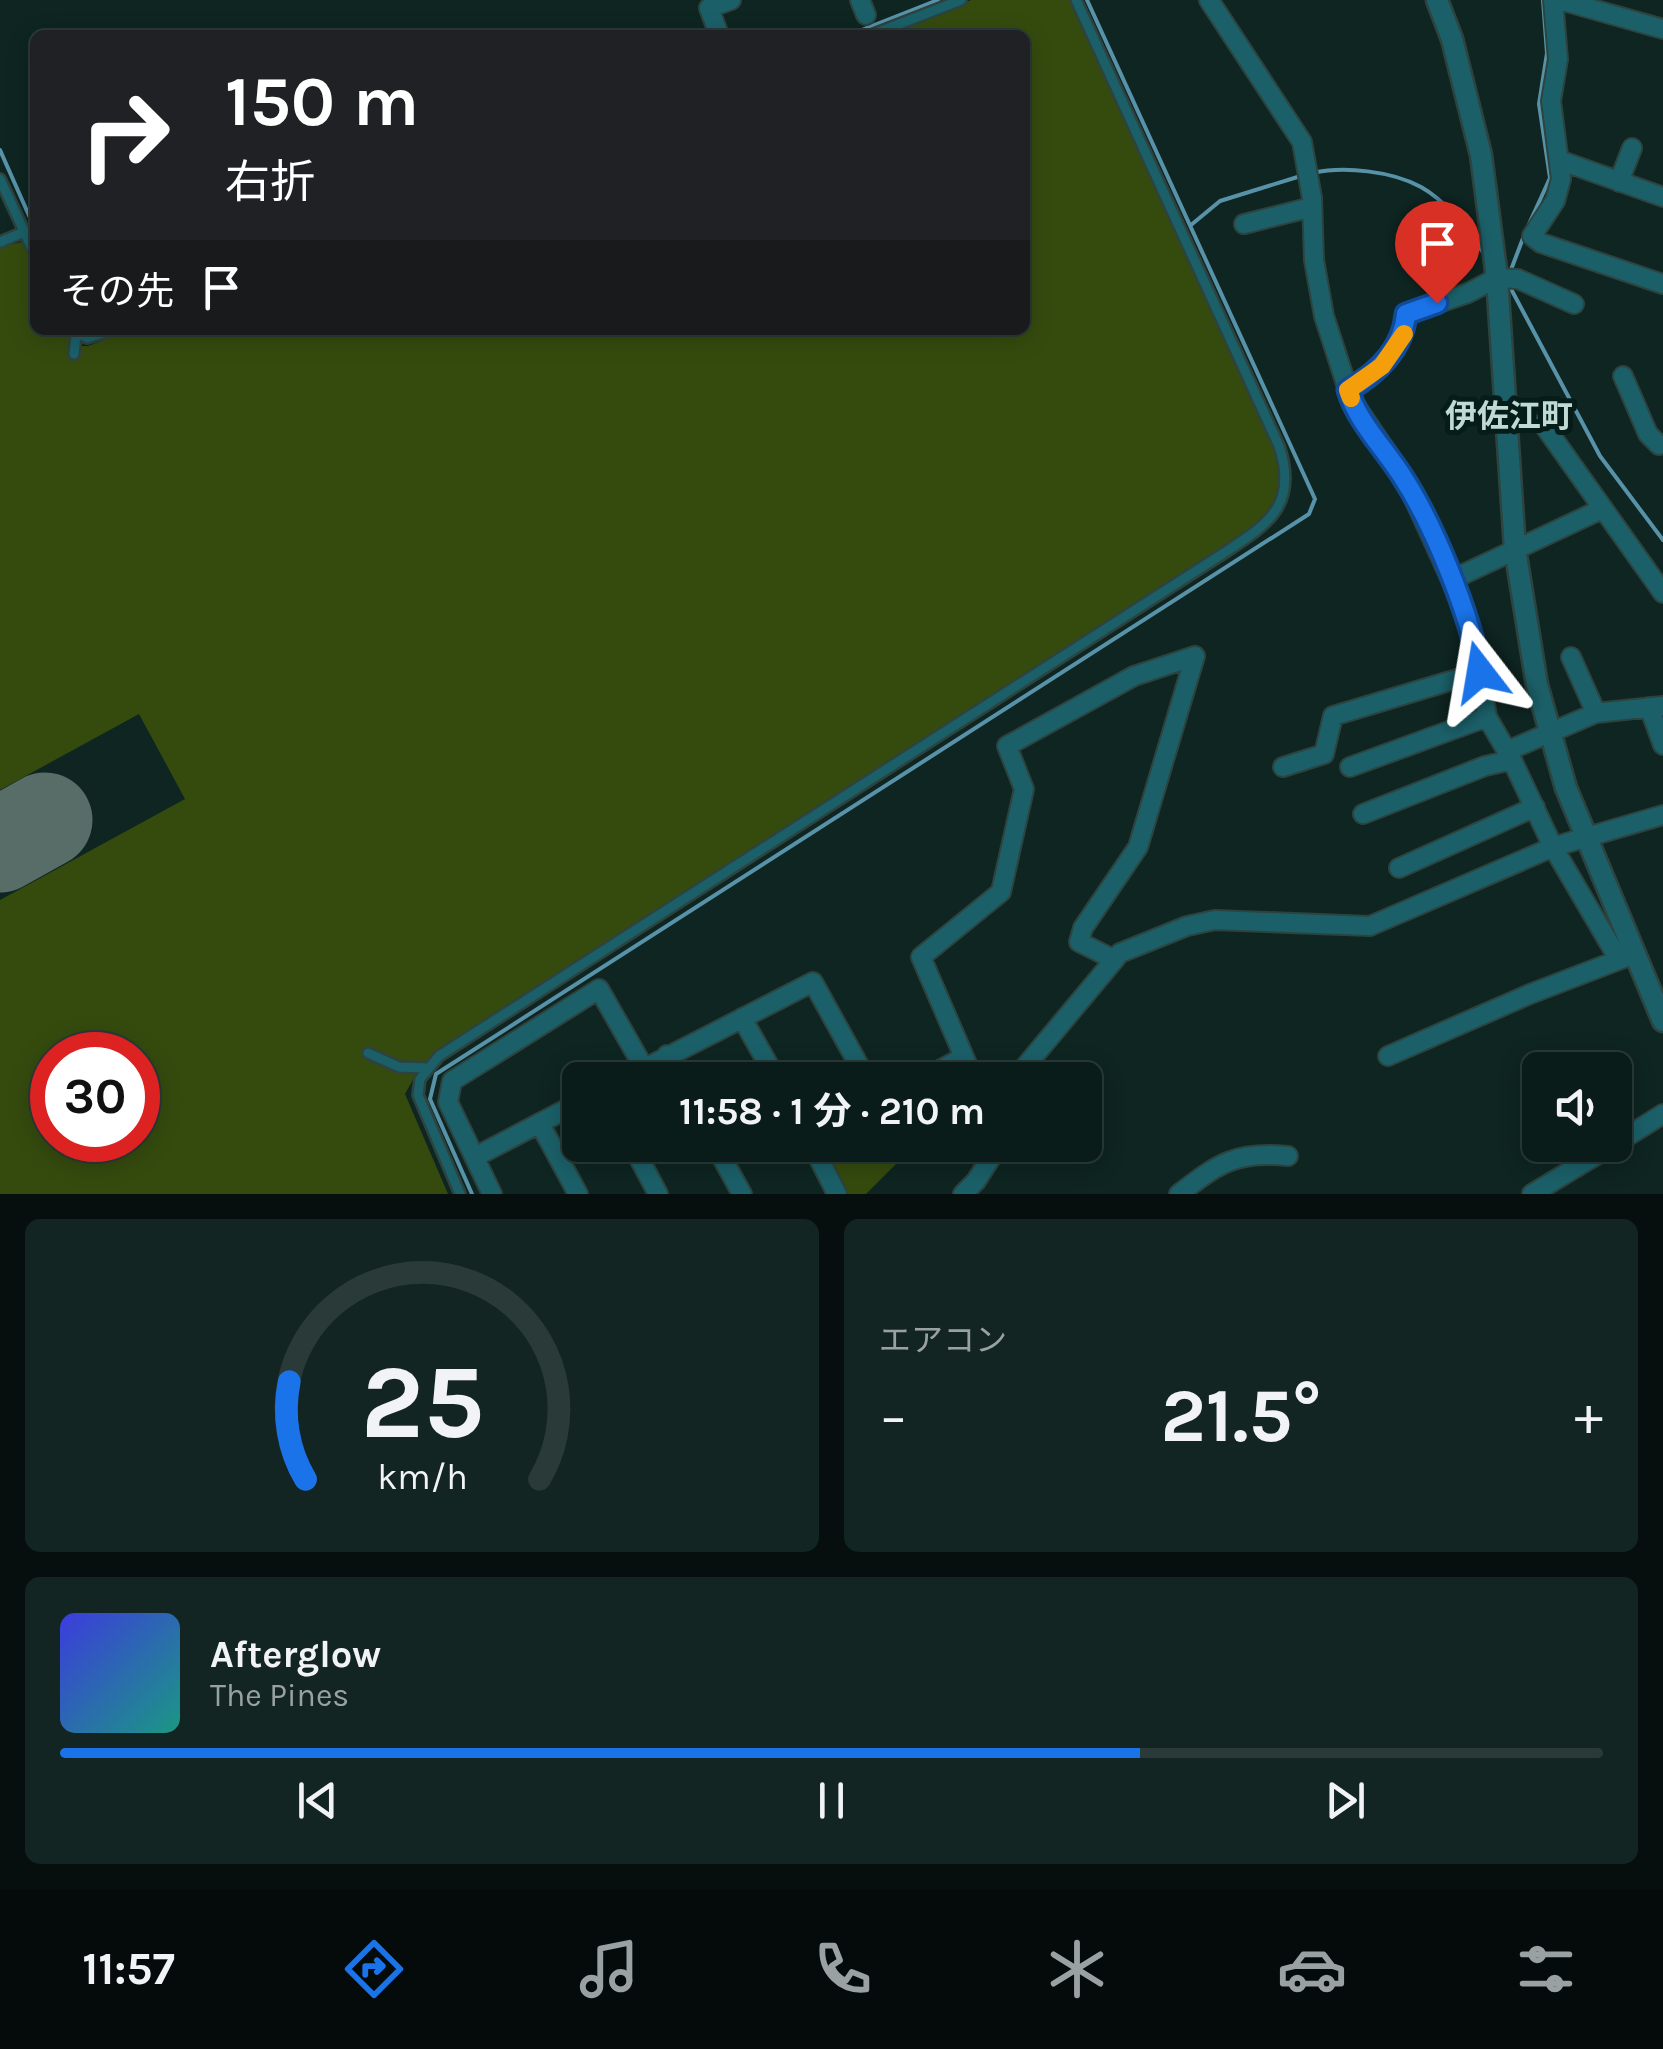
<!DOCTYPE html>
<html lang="ja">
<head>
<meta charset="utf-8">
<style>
	:root { --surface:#0a1c19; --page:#132522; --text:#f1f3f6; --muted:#99a1a2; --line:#2a3a38; --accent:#1a73e8 }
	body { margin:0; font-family:Karla,"Noto Sans JP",sans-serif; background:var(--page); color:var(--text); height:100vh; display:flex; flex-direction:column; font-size:38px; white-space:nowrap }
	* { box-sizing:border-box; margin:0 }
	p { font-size:32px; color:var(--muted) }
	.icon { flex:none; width:55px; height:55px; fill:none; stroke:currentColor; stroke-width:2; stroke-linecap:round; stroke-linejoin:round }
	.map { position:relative; height:1194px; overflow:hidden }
	.sheet { display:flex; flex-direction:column; gap:25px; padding:25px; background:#060f0e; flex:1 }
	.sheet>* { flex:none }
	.hud { position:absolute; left:30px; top:30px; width:1000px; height:305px; border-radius:15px; box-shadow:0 5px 25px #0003,0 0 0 2px var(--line); background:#202124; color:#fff; overflow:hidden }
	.tools { position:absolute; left:1522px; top:1052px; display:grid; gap:20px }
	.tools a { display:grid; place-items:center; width:110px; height:110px; border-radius:15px; background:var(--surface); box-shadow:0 5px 25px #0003,0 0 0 2px var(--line); font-size:50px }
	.speed { position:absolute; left:30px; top:1032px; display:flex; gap:20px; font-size:50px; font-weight:700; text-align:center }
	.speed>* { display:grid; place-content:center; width:130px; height:130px; border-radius:50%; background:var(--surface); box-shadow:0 5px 25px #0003,0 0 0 2px var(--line); line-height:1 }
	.speed .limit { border:15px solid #d22; background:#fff; color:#111 }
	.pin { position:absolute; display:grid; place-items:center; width:85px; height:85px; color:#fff; margin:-102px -42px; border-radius:50% 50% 50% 0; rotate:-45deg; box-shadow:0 0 10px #0007 }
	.pin .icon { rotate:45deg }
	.me { position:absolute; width:110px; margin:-55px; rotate:346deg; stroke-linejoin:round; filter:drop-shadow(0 0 8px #0008) }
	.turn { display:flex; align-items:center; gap:35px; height:210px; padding:0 30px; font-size:45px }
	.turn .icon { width:130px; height:130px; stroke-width:2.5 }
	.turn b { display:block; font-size:70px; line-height:85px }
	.then { display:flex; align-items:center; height:95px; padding:0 30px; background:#0003; gap:20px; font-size:38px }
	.big { font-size:75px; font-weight:700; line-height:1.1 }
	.sheet .tile { flex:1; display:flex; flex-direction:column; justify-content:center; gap:15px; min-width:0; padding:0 35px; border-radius:15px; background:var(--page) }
	.sheet .dial { align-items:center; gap:0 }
	.dial svg { height:260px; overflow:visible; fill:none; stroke:var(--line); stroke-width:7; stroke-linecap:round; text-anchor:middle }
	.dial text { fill:var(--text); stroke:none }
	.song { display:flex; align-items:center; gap:30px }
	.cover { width:120px; height:120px; border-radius:15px; background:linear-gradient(135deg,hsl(240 70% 55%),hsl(170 70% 35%)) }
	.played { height:10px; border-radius:5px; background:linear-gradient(90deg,var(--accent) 70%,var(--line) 70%) }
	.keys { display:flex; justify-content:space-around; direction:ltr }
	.heat { display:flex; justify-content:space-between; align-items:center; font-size:55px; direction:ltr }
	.sheet .tiles { flex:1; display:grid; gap:25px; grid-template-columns:1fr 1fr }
	.tile:last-child { grid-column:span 2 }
	.trip { position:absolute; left:562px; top:1062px; width:540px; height:100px; border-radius:15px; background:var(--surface); box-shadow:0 5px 25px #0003,0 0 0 2px var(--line); font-weight:700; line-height:100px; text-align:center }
	.dock { display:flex; height:160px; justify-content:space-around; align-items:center; background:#040b0a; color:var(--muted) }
	.dock .icon { width:70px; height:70px }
	.dock .selected { color:var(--accent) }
	.dock b { font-size:45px; color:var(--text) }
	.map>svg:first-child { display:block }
	.green { fill:#354b0e; fill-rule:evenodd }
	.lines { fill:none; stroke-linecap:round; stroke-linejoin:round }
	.stream { stroke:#5892a9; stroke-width:4 }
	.runway { stroke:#586c68; stroke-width:95 }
	.service-casing { stroke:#2d433f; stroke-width:14 }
	.minor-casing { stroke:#2d433f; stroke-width:22 }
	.tertiary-casing { stroke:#2d433f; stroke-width:25 }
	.service { stroke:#1b6069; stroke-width:9 }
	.minor { stroke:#1b6069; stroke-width:18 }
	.tertiary { stroke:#1b6069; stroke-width:20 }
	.route-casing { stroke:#114b97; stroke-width:25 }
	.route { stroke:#1a73e8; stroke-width:18 }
	.slow { stroke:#f59e0b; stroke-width:18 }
	.labels { text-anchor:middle; stroke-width:10; stroke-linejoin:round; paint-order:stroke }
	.quarter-label { font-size:32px; font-weight:bold; fill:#bedad3; stroke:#051c18 }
</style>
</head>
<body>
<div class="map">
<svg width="1663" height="1194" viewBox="0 0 1663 1194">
	<rect width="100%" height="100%" fill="#0e2521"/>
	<!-- green -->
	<path class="green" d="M971,0h99l9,13 197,438c14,42 -6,63 -38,89l-817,525 -16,29 43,100h-448v-294l185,-101 -46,-85 -139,76v-543l22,-5 13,24v64h30l14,16h9l41,-16h896v-295h-143zM52,1055h86v85h-86z
		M818,1145h97l-49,49h-24z"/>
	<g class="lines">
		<!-- stream -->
		<path class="stream" d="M849,35l89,-35
			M0,150l35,79
			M1313,173c31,-7 79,-2 108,14 27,15 47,45 65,69
			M1529,224l21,-46 -11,-74 8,-51 -4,-53
			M1191,225l29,-24 84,-26
			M1509,275l16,-42
			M1510,287l90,169 63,84
			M85,330h3
			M472,1194l-42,-95 6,-25 873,-560 6,-15 -228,-499"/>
		<!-- runway -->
		<path class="runway" d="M0,845l45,-25"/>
		<!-- service casing -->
		<g class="service-casing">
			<path id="service" d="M871,35l90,-35
				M0,179l35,76
				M0,242l24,-10
				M71,330l16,8 26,-8
				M74,354l2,-19
				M368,1053l31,14 28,1
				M460,1194l-42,-99 2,-16 19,-23 788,-505c43,-28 71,-48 52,-105l-203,-446"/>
		</g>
		<!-- minor casing -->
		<g class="minor-casing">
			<path id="minor" d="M860,0l6,15
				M1209,0l93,142 10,56 2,62 10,56 27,83 54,80 46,101 24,62 12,75 25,43 41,87 65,111
				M1553,0l5,59 -7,42 10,78 -6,22 -23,35 9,7 122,41
				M1560,0l103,29
				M719,35l-10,-27 22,-8
				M1559,160l104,37
				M1619,182l13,-34
				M1244,224l68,-17
				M1623,376l25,58 11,11
				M1348,390c30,-17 55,-42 58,-76l62,-21 29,-15 21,1 56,25
				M1543,424l120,169
				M1451,580l151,-71
				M1571,657l25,56
				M1649,707l14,38
				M1507,751l89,-38 67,-7
				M1283,767l41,-13 9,-38 147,-44
				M1350,767l137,-50
				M1363,814l122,-48 27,-6
				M1399,868l136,-61
				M1113,959l-34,-17 4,-14 55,-81 57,-191
				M742,1018l35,62
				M667,1055l13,25
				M1388,1056l142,-62 99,-38
				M622,1080l191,-98 54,98
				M921,1080l43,-23
				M974,1080l-53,-123 80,-65 23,-103 -17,-43 127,-70 61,-20
				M1014,1080l106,-127 67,-27 28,-6 155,6 183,-79 110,-32
				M540,1124l38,70
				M1615,1144l48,-30
				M632,1145l26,49
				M715,1145l27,49
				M812,1145l25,49
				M475,1157l105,-55
				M492,1194l-44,-92 4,-21 147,-92 45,79
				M963,1194l13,-13 23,-36
				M1179,1194c40,-31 57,-43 109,-38
				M1532,1194l81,-49"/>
		</g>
		<!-- tertiary casing -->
		<g class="tertiary-casing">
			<path id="tertiary" d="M1437,0l15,39 29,116 16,123 18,271 22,136 29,103 97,233"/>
		</g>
		<!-- service -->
		<use href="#service" class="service"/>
		<!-- minor -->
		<use href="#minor" class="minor"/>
		<!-- tertiary -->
		<use href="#tertiary" class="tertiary"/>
	</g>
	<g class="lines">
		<!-- route casing -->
		<g class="route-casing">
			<path id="route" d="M1437,303l-31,11c-3,34 -28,59 -58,76 9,31 37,59 54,86 32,49 68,138 78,196"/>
		</g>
		<!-- route -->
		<use href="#route" class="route"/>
		<!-- slow -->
		<path class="slow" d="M1351,398l-3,-8 34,-24 22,-32"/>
	</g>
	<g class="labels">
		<!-- quarter labels -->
		<g class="quarter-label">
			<text x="1509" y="427">伊佐江町</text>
		</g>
	</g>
</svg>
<div class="tools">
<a><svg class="icon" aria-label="sound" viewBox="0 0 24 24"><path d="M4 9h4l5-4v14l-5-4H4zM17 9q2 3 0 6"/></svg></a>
</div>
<div class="speed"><div class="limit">30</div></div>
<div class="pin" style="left:1437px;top:303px;background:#d93025"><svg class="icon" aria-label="arrive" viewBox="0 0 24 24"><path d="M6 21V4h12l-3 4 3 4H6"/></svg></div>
<svg class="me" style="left:1480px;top:672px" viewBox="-20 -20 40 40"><path d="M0-17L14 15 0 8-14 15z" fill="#1a73e8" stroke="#fff" stroke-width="4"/></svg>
<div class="trip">11:58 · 1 分 · 210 m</div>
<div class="hud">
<div class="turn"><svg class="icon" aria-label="right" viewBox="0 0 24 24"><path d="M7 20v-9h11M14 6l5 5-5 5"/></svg><div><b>150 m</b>右折</div></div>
<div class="then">その先<svg class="icon" aria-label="arrive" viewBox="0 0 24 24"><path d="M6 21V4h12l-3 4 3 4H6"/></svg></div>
</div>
</div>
<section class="sheet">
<div class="tiles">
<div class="tile dial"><svg viewBox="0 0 100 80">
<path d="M14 69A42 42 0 1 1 86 69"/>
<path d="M14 69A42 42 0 0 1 9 39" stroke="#1a73e8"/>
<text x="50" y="56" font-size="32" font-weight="700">25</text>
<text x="50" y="72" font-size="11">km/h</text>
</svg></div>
<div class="tile"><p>エアコン</p>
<div class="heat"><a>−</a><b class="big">21.5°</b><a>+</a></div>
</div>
<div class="tile">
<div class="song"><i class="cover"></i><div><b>Afterglow</b><p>The Pines</p></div></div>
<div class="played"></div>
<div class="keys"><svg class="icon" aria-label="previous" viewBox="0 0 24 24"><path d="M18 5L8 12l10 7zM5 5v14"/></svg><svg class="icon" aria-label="pause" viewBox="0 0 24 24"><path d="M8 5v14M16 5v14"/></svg><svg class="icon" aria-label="next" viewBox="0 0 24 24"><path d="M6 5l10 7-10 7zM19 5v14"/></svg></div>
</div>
</div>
</section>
<nav class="dock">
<b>11:57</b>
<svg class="icon selected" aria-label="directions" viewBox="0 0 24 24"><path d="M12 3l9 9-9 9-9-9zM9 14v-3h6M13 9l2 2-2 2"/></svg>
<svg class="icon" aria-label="music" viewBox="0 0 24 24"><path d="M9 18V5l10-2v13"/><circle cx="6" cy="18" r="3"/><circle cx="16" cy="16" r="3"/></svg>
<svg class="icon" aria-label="phone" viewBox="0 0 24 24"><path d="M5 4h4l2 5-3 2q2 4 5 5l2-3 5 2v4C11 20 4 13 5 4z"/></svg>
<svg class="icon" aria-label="climate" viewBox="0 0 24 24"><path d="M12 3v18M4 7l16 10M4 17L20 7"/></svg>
<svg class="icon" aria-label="car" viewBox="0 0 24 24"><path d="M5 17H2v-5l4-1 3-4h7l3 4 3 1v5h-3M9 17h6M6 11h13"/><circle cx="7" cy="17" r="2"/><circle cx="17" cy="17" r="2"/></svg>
<svg class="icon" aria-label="filters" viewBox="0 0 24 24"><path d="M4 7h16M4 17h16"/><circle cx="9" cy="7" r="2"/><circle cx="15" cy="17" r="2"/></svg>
</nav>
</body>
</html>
